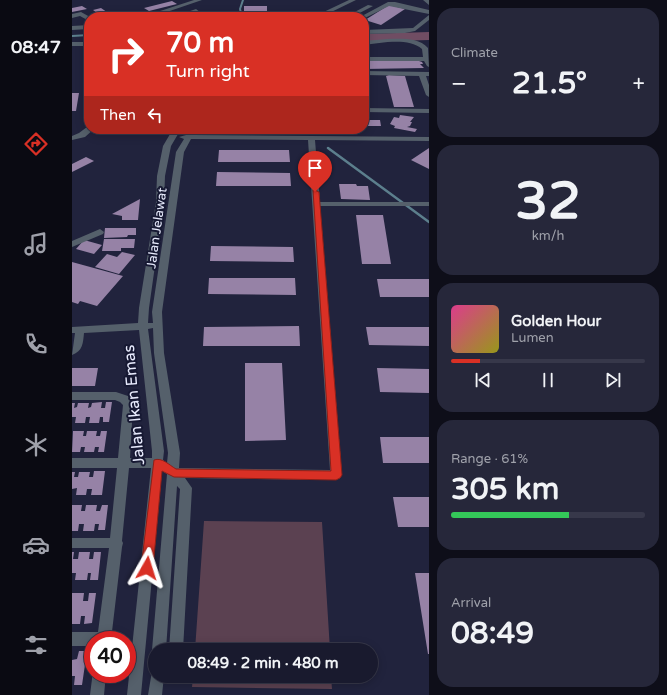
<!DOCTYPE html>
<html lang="en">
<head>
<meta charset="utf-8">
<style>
	:root { --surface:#191a2e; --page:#26273a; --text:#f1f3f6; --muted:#9fa1aa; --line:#37384a; --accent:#d93025 }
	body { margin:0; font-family:"Varela Round",sans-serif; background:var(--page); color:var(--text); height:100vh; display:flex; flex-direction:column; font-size:15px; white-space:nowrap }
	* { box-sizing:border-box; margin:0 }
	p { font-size:13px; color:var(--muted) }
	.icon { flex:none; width:22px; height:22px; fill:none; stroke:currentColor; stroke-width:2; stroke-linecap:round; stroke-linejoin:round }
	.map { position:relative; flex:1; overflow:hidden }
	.side { display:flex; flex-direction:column; gap:8px; padding:8px; background:#0e0e19; width:238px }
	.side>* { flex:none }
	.hud { position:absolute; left:12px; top:12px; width:285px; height:122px; border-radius:16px; box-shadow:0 2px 10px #0003,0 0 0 1px var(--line); background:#d93025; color:#fff; overflow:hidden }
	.speed { position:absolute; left:12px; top:631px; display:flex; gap:8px; font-size:20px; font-weight:700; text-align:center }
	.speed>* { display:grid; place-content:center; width:52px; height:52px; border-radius:50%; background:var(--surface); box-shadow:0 2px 10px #0003,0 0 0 1px var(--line); line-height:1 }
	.speed .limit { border:6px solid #d22; background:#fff; color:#111 }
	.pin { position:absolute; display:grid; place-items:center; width:34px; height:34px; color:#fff; margin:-41px -17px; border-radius:50% 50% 50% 0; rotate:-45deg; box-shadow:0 0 4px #0007 }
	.pin .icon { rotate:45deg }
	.me { position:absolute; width:44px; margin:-22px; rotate:6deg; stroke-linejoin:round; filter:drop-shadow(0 0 3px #0008) }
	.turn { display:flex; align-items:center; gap:14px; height:84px; padding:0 16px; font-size:18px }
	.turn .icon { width:52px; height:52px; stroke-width:2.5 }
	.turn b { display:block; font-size:28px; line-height:34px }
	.then { display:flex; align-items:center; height:38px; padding:0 16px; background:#0003; gap:8px; font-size:15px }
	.big { font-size:30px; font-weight:700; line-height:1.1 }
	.side .tile { flex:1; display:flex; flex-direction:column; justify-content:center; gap:6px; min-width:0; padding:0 14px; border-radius:16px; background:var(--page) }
	.side .dial { align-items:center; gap:0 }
	.dial b { font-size:52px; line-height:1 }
	.song { display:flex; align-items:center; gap:12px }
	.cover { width:48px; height:48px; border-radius:6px; background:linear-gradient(135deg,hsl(330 70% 55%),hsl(60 70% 35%)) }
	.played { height:4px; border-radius:2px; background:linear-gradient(90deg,var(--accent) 15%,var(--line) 15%) }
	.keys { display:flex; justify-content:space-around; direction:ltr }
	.heat { display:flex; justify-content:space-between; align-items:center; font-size:22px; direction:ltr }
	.charge { height:6px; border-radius:3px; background:linear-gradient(90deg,#34c759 61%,var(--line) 0) }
	.trip { position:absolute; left:76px; top:643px; width:230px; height:40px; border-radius:20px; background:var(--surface); box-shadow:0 2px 10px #0003,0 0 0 1px var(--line); font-weight:700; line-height:40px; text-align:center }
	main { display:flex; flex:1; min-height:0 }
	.menu { display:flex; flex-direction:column; width:72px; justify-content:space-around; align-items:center; background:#0a0a12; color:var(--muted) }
	.menu .icon { width:28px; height:28px }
	.menu .active { color:var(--accent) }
	.menu b { font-size:18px; color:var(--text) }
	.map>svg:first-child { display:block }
	.green { fill:#5b4151 }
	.forest { fill:#704d63 }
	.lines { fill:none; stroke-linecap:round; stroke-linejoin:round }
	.stream-far1 { stroke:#5c7f8d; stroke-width:2 }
	.stream { stroke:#5c7f8d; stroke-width:2.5 }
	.building { fill:#9682a6 }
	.minor { fill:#55606b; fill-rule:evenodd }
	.route { fill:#d93025; stroke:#8d1f18 }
	.labels { text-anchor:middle; stroke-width:4; stroke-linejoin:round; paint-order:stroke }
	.street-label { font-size:13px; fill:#e7eafc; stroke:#171933 }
	.near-street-label { font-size:16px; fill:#e7eafc; stroke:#171933 }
</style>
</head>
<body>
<main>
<nav class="menu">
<b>08:47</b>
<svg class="icon active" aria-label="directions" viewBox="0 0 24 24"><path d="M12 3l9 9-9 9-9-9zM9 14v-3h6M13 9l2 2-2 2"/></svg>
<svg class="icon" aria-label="music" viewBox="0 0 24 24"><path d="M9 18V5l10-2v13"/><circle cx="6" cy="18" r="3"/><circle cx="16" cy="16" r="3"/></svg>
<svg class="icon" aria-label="phone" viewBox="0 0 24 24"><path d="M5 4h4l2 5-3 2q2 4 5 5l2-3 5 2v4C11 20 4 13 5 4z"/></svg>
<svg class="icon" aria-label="climate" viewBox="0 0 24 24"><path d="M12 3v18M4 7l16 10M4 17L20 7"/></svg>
<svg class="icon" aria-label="car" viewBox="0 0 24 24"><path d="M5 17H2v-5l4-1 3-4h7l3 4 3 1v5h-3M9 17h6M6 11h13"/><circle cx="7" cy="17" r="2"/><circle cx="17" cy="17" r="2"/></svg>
<svg class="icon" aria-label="filters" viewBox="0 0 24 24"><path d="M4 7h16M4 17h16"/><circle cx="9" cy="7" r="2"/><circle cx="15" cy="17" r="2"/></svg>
</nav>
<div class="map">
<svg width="357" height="695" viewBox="0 0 357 695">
	<rect width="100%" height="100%" fill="#21233d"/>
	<!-- green -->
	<path class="green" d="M132,521l118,1 8,128h-135z
		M121,676h138l1,13 -140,-2z"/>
	<!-- forest -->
	<path class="forest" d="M357,32v8l-65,2v-8z"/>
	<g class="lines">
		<!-- stream-far1 -->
		<path class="stream-far1" d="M170,17l-2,-8 3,-9
			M0,36l17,-1"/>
		<!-- stream -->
		<path class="stream" d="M240,129l4,4
			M256,148l101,74"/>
	</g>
	<!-- building -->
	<path class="building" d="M100,1l5,3 -28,7 -5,-3z
		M317,5l16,4 -24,16 -16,-5z
		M10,6l5,3 -15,3v-4z
		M172,6h23v8h9v3h-26v-3h-6z
		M29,8l13,9h-11l-10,-7z
		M15,52h2v15l-5,1z
		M292,61h55l3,1 1,2h-3l4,4 -60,1z
		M317,75l16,1 9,31h-20l-8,-31z
		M0,93h7l-3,18h-4z
		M328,115l14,2 -4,5h2l-2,4 -3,1 10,2 -2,3 -21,-4 1,-2 -5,-2 4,-7 5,1z
		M292,120h16l1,6h-17z
		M207,129h18l1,3 -18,1z
		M357,148v21l-18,-9z
		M147,150h70l1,12h-72z
		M14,157l8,4 -22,11v-8z
		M145,172l73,1 1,13h-75z
		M267,184h17l1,2h11l2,14 -29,-1z
		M68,199l-2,21h-16v-4l-10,-2z
		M284,215h27l8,49h-29z
		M33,228h31v7h-8l-1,2 -23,1z
		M32,239h31l-1,9h-13v3h-19z
		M12,240l18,5 -8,9 -18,-5z
		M139,246l82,1 1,15 -84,-1z
		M50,252l13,3 -16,19 -24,-7 12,-13 10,3z
		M0,262l51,14 -26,30 -17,-5 -2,3 -6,-2z
		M137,278h86l1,17 -88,-1z
		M305,279h52v18h-49z
		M227,326l1,20h-97l1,-19z
		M294,327h63v19l-60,-1z
		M173,363h37l4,77 -41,1z
		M0,368h26l-3,18h-23z
		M305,368l52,1v24l-49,-1z
		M30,402l-1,6h4l1,-6h6l-3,20h-6v-5h-3l-1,6h-10l1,-6h-4l-1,6h-10l1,-6h-4v-14h3l-1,5 3,-1 1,-4h11l-1,5 3,-1 1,-4z
		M1,431h11l-1,5h3l1,-5h10l-1,5h4l1,-5h6l-3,21h-6l1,-5h-4l-1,5h-10l1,-5h-4l-1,5h-8z
		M308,437h49v26h-46z
		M22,471h11l-3,24h-11l1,-6h-5l-1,6h-10l1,-7 -5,1v-17h3l-1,5h4l1,-5h11l-1,5h4z
		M321,497h36v30h-31z
		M0,505h10l-1,6h4l1,-6h11l-1,6h4l2,-6h6l-3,25h-7l1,-6h-4l-1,7h-11l1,-7h-5l-1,7h-6z
		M0,552h2l-1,7h5l1,-7h11l-1,7h4l1,-7h7l-3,28h-8l1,-7h-3l-1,7h-12l1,-7h-4z
		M343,573h14v81h-1z
		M0,593h12l-1,8h5l1,-8h7l-4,30 -8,1 1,-8h-4l-1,8h-8z
		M7,651h8l-5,34h-8l1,-9h-3v-16l5,-1z"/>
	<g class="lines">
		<!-- minor -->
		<path class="minor" d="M122,0h8l-41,14 3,3h-6l-4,-4z
			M277,0h7l-35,17h-8z
			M351,0h6v5z
			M316,2h7l34,8v4l-40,-8 -24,12 -5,-1z
			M296,5l5,1 -21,11h-7z
			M124,9l10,8h-6l-5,-4 -13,4h-9z
			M9,12l9,5 -1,4 -9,-5 -8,2v-4z
			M357,15v5l-14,11 -10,2 -41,1v-4l49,-2z
			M17,25v4l-17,1v-4z
			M315,39c14,0 31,-2 41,9l1,19 -2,-1 -3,-5h-60v-4h59l-1,-8c-14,-12 -41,-6 -58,-4v-4z
			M0,42h17v4h-17z
			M292,71l65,1v4h-3l3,9v12l-3,-2 -7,-19 -55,-1z
			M292,108l65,1v4l-65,-1z
			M15,127l7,2 -9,8 -13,3v-4l7,-3z
			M101,129h8l-10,17 -6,30 -1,26 -15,106 -1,15h5l-1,-11 24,-160 8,-13 -5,-2 7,-2 3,-6h8l-4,6 236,2v4l-114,-1 5,62h109v4h-109l22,269 -2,3 -4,2 -151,-2 7,10 -9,162h-14l11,-161 -3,-3 -11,164h-11v5l-3,-5 15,-176 -5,-3 -21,224h-14l24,-227h-22l-7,73 1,2 -1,4 -11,93h-18v6h-21v-14h26l11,-84h-37v-10h38l7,-70h-45v-10h46l5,-53 -3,-3 -5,-2h-43v-8h44l12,4 5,9 -3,53h22v-7l-13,-121 -55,3c-1,10 -1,18 -12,22l3,-22h-3v-6l66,-4 1,-15 17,-106 1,-26 6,-30zM119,139l117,1 22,330 -151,-2 1,-15 -16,-100 -2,-41 22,-160zM81,328l1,25 14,100 -1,10 -4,-3 1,-9 -16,-122z
			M28,229l4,3 -1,2 -31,13v-6z
			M83,670v6h9l-2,19h-14l4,-24z
			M21,671v3h13l-2,21h-14z"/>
	</g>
	<!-- route -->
	<path class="route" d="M241,190h2l4,2 23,283 -2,3 -4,2 -162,-3 -12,-6 -9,97 -2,3 -4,2 -4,-2 -2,-3 13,-108c8,-3 15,5 22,9l155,2z"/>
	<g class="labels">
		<!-- street labels -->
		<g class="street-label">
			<text transform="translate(84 228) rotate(-82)" y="5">Jalan Jelawat</text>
		</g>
		<!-- near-street labels -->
		<g class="near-street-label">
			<text transform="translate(61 405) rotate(-95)" y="6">Jalan Ikan Emas</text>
		</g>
	</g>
</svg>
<div class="speed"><div class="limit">40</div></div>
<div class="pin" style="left:243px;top:192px;background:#d93025"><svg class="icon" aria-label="arrive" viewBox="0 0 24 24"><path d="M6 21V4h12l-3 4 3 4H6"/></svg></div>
<svg class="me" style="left:75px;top:568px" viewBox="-20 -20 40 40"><path d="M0-17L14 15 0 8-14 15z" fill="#d93025" stroke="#fff" stroke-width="4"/></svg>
<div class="trip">08:49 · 2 min · 480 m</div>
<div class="hud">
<div class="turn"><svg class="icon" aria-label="right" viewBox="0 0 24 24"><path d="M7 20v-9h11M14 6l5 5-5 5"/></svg><div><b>70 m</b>Turn right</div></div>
<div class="then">Then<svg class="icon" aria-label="left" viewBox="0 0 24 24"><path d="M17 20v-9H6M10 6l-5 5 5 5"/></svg></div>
</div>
</div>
<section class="side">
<div class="tile"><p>Climate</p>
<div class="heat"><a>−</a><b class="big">21.5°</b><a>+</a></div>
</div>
<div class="tile dial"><b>32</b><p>km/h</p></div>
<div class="tile">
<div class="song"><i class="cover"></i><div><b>Golden Hour</b><p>Lumen</p></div></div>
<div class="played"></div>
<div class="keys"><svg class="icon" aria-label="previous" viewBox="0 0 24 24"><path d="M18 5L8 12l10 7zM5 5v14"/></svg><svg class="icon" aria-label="pause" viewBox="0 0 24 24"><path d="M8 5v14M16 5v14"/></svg><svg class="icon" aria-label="next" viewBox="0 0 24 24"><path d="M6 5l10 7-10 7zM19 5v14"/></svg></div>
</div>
<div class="tile"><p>Range · 61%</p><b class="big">305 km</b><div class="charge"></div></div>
<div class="tile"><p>Arrival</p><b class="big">08:49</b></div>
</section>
</main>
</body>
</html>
